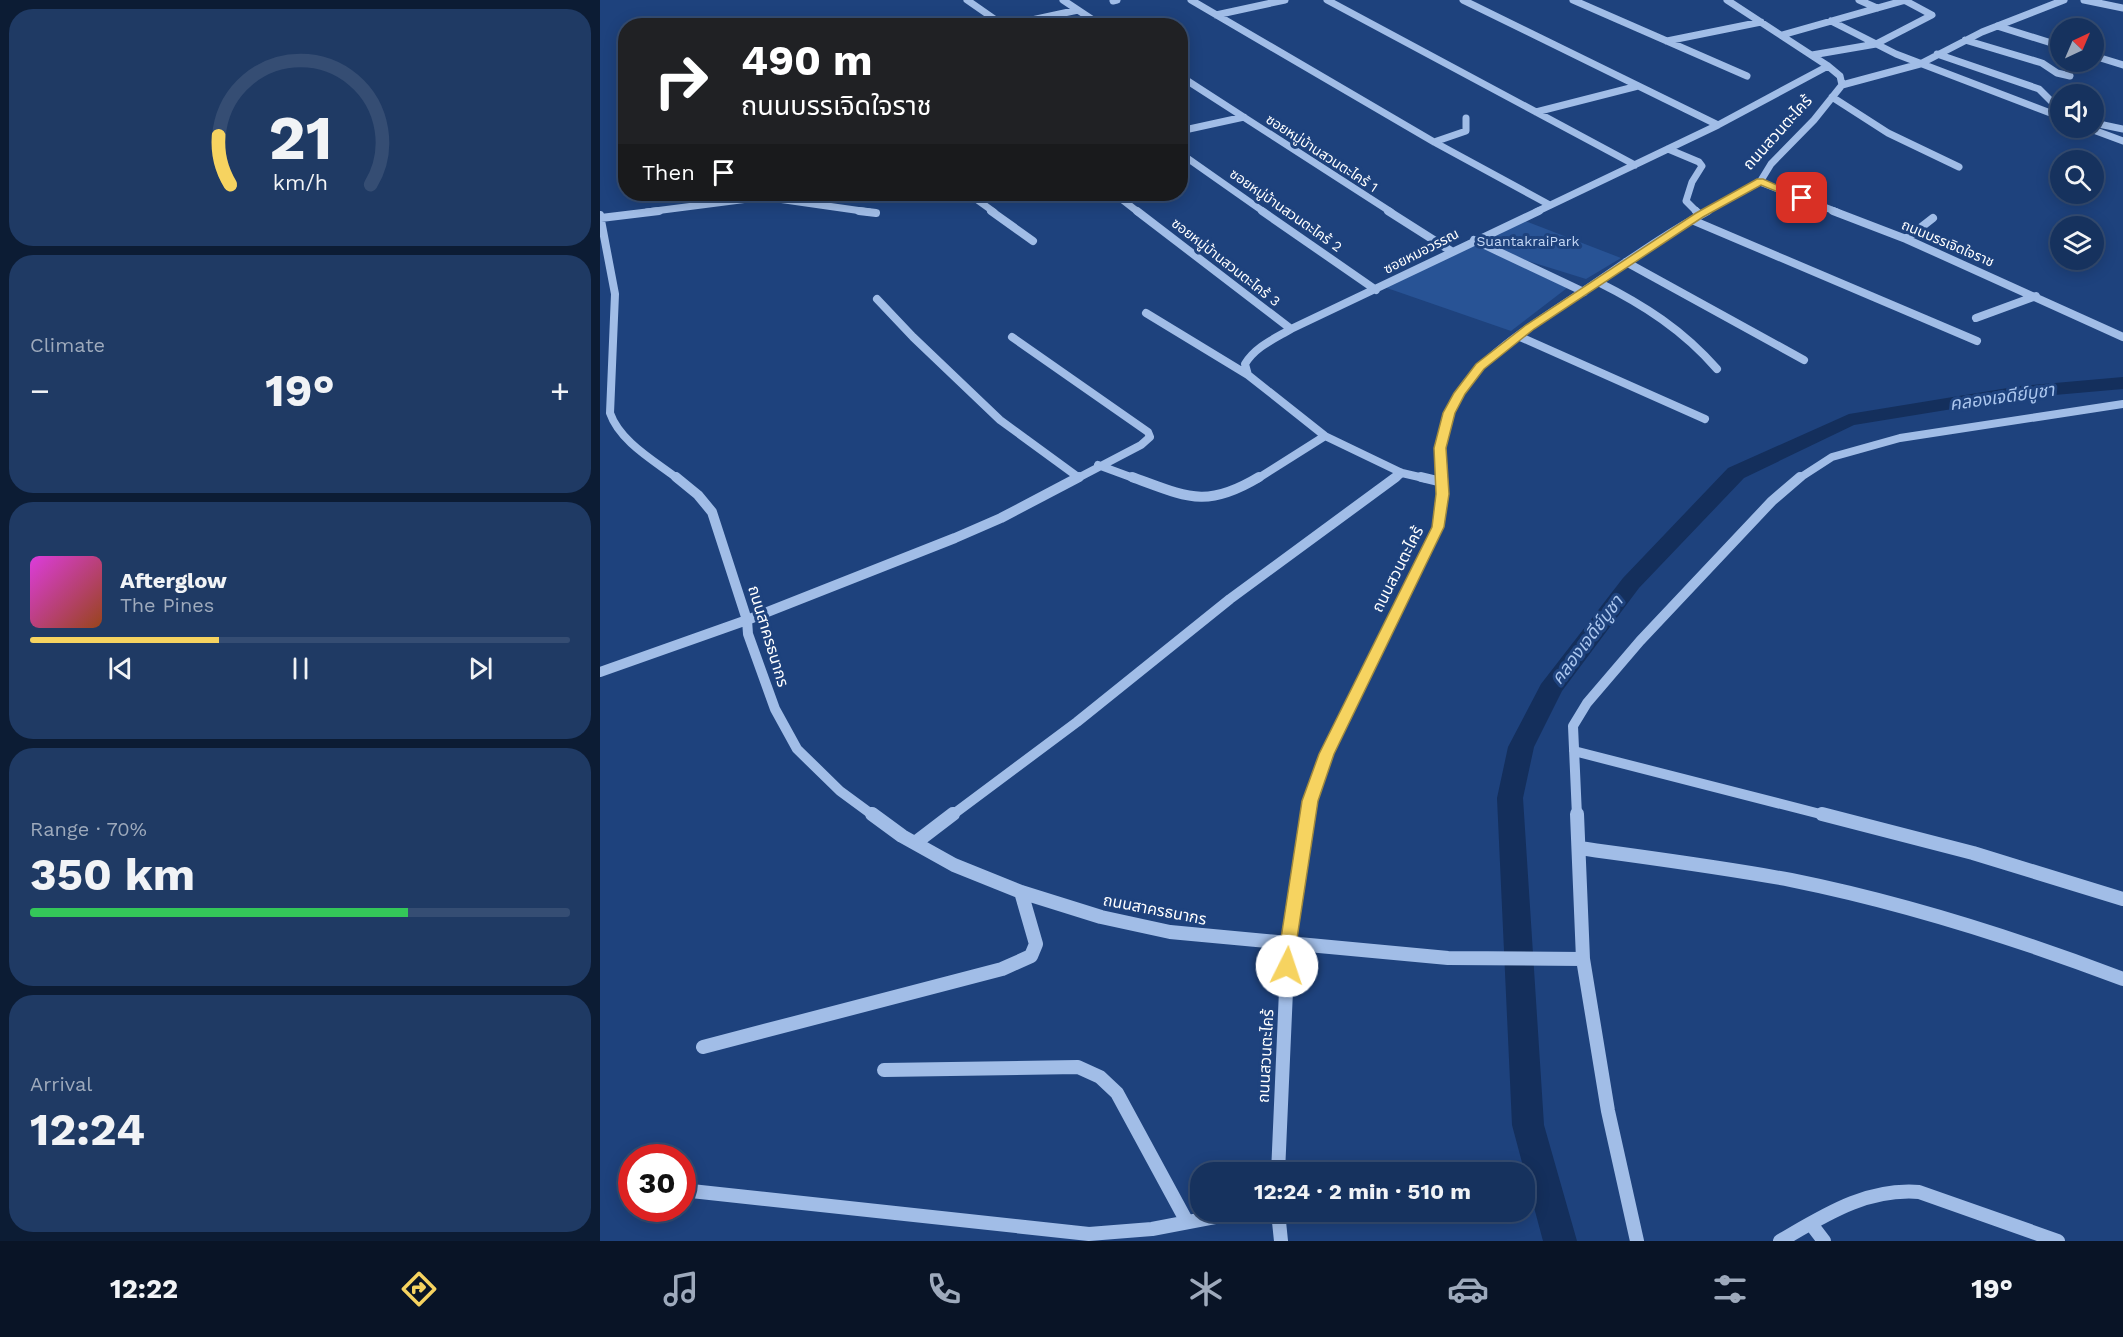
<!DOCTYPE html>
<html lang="en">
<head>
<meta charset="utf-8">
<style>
	:root { --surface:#16325e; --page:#1f3a64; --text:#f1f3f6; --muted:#9eaabc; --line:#354d73; --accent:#f6d360 }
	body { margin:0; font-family:"Work Sans","Noto Sans Thai",sans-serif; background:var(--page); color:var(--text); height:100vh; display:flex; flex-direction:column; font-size:22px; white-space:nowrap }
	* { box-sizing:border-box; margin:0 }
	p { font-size:20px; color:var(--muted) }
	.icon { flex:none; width:33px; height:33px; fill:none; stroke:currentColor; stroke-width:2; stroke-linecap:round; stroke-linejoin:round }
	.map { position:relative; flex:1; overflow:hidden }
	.sheet { display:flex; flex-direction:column; gap:9px; padding:9px; background:#0c1c34; width:600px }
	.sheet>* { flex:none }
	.hud { position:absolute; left:18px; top:18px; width:570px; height:183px; border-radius:24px; box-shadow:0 3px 15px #0003,0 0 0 2px var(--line); background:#202124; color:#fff; overflow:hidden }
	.needle { width:39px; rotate:44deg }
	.controls { position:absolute; left:1450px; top:18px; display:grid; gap:12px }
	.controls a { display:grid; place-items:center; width:54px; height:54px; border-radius:50%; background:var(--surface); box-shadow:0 3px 15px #0003,0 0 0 2px var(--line); font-size:30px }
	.speed { position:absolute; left:18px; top:1144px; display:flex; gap:12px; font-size:30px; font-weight:700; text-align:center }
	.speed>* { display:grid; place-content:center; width:78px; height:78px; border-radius:50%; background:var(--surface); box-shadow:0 3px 15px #0003,0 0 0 2px var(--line); line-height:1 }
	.speed .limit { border:9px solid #d22; background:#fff; color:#111 }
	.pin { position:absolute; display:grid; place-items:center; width:51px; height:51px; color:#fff; margin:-26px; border-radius:12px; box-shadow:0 3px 9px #0006 }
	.me { position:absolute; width:66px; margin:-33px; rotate:4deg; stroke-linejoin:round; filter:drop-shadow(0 0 4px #0008) }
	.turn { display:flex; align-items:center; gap:21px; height:126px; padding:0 24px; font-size:27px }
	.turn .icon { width:78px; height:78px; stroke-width:2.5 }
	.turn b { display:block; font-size:42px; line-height:51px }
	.then { display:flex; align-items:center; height:57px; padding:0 24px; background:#0003; gap:12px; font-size:22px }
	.big { font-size:45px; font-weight:700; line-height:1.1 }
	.sheet .tile { flex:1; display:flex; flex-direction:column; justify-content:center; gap:9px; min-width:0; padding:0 21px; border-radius:24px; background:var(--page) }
	.sheet .dial { align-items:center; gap:0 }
	.dial svg { height:156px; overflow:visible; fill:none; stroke:var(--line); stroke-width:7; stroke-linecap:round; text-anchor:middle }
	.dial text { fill:var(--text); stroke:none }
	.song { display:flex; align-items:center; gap:18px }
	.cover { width:72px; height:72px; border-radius:9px; background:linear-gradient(135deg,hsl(300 70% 55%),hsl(20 70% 35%)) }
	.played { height:6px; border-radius:3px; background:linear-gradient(90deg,var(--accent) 35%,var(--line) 35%) }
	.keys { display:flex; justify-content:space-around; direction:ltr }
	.heat { display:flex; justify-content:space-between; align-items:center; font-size:33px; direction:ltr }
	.charge { height:9px; border-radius:4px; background:linear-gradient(90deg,#34c759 70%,var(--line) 0) }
	.trip { position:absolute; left:590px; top:1162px; width:345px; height:60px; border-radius:24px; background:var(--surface); box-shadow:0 3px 15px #0003,0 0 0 2px var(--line); font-weight:700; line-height:60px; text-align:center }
	.dock { display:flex; height:96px; justify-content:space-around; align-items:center; background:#091426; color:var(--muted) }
	.dock .icon { width:42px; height:42px }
	.dock .current { color:var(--accent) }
	.dock b { font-size:27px; color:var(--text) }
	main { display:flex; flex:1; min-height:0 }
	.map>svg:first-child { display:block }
	.green { fill:#285395 }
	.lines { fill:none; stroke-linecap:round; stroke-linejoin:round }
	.canal { fill:#142f5c; fill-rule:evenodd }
	.minor-far3 { stroke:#a1bde7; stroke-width:7 }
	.minor-far2 { stroke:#a1bde7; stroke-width:8 }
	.minor-far1 { stroke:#a1bde7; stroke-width:10 }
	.minor { stroke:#a1bde7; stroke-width:14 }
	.route { fill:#f6d360; stroke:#a0893e; stroke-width:1.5 }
	.labels { text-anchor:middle; stroke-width:6; stroke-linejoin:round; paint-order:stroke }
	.far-street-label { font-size:14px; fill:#fff; stroke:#1e427d }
	.far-park-label { font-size:14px; fill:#c5d8f6; stroke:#1e427d }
	.street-label { font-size:16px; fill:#fff; stroke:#1e427d }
	.water-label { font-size:18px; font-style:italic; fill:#acc7ef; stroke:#1e427d }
</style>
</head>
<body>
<main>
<section class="sheet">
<div class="tile dial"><svg viewBox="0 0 100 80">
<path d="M14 69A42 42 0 1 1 86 69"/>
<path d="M14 69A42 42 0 0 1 8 44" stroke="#f6d360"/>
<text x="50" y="56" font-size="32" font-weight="700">21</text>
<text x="50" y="72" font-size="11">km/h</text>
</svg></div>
<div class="tile"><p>Climate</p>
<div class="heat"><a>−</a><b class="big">19°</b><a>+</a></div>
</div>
<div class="tile">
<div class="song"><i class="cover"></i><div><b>Afterglow</b><p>The Pines</p></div></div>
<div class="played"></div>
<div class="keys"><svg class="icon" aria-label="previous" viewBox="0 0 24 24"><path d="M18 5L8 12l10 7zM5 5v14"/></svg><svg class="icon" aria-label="pause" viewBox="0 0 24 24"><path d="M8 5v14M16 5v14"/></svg><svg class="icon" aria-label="next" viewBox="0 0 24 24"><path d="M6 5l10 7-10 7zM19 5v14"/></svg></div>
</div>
<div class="tile"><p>Range · 70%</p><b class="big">350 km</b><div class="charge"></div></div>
<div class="tile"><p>Arrival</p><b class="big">12:24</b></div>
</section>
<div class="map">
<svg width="1523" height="1241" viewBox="0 0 1523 1241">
	<rect width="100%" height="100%" fill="#1e427d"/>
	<!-- green -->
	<path class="green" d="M923,220l98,38 -35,21 -106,-33 87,42 -56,43 -127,-44z"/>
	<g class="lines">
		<!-- canal -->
		<path class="canal" d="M1523,377v12l-103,9 -166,27 -110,53 -105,110 -77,103 -28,56 -11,51 21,327 33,116h-34l-31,-116 -15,-327 11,-51 33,-63 82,-106 105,-110 121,-54 171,-28z"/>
		<!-- minor-far3 -->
		<path class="minor-far3" d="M367,0l36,25
			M463,0l39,26
			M591,0l243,142 114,62
			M727,0l308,165
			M863,0l255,125
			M973,0l174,76
			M1259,0l18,8
			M1484,0l39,8
			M513,1l4,-1
			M616,15l69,-15
			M1231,21l65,33 165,63
			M403,26l75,-16
			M1397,26l64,20
			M1182,35l124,-35
			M1365,40l77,23 15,10 13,3
			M1067,41l94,-19
			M1337,54l102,35 22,22
			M1212,55l64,-11 56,-29 -28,-15
			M1494,56l29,9
			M580,76l211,136
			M1242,85l78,-21 62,-32 82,-32
			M1232,97l56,36 71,34
			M936,112l102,-26
			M1494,123l29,6
			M1488,128l35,13
			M580,131l64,-14
			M834,142l32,-11v-13
			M1068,149l31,13 3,4 -10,16 -6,19 11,11
			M580,153l84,59
			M1160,182l77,30
			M369,194l25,18
			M515,194l23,18
			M47,212l117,-15 105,15
			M936,212l182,-87 110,-59
			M1105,212l55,-30 11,-18 43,-44 28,-35 -2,-9 -12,-10 -101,-66"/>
		<!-- minor-far2 -->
		<path class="minor-far2" d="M259,211l17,2
			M391,211l42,30
			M537,211l154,118
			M662,211l114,79
			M788,211l63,40
			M1096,211l4,4
			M1233,211l73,28 217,98
			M0,215l15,79 -5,119c10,29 45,48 68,66
			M1,218l58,-7
			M1092,220l285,121
			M1306,239l27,-21
			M874,240l110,52
			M1026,262l178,98
			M998,282c46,23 85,48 119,87
			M277,299l36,38 87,83 78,57
			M546,313l102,62
			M1376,318l60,-22
			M918,336l187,83
			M412,337l136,95 2,5 -9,8 -65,34
			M498,465l38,14
			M657,479l68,-43
			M794,479l8,-6
			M828,479l-26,-6 -77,-37 -77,-61 -3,-11c10,-17 29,-25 46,-35l248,-118
			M842,479c-2,-31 0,-56 16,-84 24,-41 87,-78 127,-105 40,-27 80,-56 123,-79
			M1198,479l34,-22 68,-19 223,-34"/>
		<!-- minor-far1 -->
		<path class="minor-far1" d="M76,477l22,18 14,17 35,108 1,14 27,75 22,40 43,42 34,25
			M532,477c55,20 74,32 127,0
			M821,477l21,5
			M0,672l147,-52 208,-82 46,-20 78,-41
			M974,751l254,65
			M351,816l126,-94 153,-123 166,-122
			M708,816l2,-15 16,-47 112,-227 5,-33 -1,-17
			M977,816l-4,-90 14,-23 53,-62 132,-140 28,-24"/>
		<!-- minor -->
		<path class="minor" d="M272,814l30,22 52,29 67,27 80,25 69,15 278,26 135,1
			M977,814l6,145 25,152 29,130
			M1222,814l151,39 150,46
			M315,843l38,-29
			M979,848c71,10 142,19 212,32 114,23 224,58 332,99
			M103,1047l299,-78 29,-13 5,-12 -15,-52
			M284,1070l194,-3 22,10 17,16 70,129
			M678,1173l10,-228 20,-131
			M82,1190l407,44 63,-5 89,-17
			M678,1212l3,29
			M1211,1224l13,17
			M1180,1241c45,-26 86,-53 139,-49l139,49"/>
	</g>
	<!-- route -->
	<path class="route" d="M1157,179h6l43,19 -8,2 -37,-15 -58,32 -169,112 -50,40 -19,25 -10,19 -9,35 3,46 -5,33 -110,227 -16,47 -22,144 -1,21 -2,5 -6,1 -6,-1 -3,-5 2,-21 22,-144 17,-47 113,-227 4,-33 -2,-46 9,-35 11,-20 22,-29 50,-39 170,-112z"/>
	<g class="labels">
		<!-- far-street labels -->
		<g class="far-street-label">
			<text transform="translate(722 153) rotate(33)" y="5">ซอยหมู่บ้านสวนตะไคร้ 1</text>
			<text transform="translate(686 210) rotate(35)" y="5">ซอยหมู่บ้านสวนตะไคร้ 2</text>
			<text transform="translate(1348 243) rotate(23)" y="5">ถนนบรรเจิดใจราช</text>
			<text transform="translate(821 251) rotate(-27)" y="5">ซอยหมอวรรณ</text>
			<text transform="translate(626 262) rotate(38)" y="5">ซอยหมู่บ้านสวนตะไคร้ 3</text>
		</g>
		<!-- far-park labels -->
		<g class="far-park-label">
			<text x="928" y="246">SuantakraiPark</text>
		</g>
		<!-- street labels -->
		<g class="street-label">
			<text transform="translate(1177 132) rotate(-48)" y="6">ถนนสวนตะไคร้</text>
			<text transform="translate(797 569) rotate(-63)" y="6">ถนนสวนตะไคร้</text>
			<text transform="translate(169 636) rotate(73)" y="6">ถนนสาครธนากร</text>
			<text transform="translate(555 909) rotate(11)" y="6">ถนนสาครธนากร</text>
			<text transform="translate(665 1056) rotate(-87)" y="6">ถนนสวนตะไคร้</text>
		</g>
		<!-- water labels -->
		<g class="water-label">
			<text transform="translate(1402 397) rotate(-8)" y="6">คลองเจดีย์บูชา</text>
			<text transform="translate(987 640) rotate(-53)" y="6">คลองเจดีย์บูชา</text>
		</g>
	</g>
</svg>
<div class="controls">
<a><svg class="needle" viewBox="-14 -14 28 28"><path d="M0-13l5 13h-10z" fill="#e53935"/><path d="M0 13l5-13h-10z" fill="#9eaabc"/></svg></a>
<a><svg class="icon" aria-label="sound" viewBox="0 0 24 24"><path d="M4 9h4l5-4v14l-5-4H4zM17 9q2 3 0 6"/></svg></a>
<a><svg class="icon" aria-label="search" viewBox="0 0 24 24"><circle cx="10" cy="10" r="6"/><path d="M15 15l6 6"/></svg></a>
<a><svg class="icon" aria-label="layers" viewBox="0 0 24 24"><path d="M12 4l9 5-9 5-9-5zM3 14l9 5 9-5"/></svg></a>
</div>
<div class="speed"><div class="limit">30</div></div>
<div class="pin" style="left:1202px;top:198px;background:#d93025"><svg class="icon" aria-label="arrive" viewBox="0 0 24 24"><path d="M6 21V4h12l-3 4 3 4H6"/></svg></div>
<svg class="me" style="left:687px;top:966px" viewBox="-20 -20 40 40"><circle r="19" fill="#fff"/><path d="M0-13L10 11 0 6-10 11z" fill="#f6d360"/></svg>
<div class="trip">12:24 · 2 min · 510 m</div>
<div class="hud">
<div class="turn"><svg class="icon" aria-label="right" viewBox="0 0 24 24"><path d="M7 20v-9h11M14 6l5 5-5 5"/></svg><div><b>490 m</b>ถนนบรรเจิดใจราช</div></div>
<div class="then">Then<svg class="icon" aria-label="arrive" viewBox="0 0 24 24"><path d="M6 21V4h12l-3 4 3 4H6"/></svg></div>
</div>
</div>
</main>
<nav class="dock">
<b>12:22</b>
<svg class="icon current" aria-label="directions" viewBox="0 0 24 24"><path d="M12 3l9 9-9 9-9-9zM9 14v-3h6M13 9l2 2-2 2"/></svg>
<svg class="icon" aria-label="music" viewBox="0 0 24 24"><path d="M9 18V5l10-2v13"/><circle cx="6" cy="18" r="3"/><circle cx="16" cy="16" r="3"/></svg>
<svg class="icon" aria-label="phone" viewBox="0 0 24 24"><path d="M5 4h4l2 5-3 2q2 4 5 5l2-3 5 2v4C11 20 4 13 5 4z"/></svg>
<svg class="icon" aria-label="climate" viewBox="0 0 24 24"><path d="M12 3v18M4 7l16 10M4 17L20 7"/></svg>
<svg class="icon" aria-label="car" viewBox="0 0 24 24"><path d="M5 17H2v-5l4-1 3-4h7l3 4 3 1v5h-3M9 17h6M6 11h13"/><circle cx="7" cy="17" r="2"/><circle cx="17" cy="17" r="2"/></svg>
<svg class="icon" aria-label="filters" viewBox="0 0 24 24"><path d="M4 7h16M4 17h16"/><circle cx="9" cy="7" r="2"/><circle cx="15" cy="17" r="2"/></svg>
<b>19°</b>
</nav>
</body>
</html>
